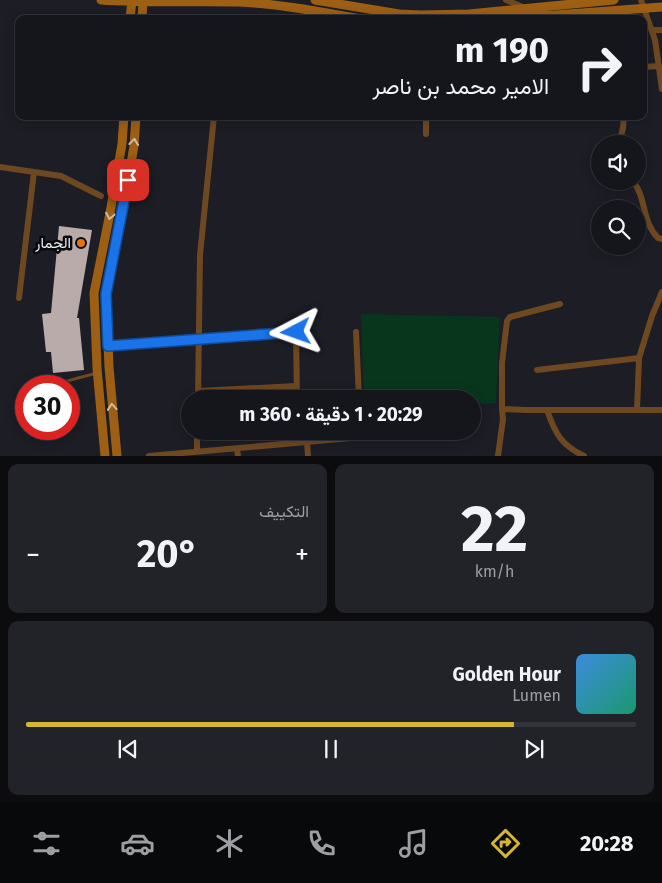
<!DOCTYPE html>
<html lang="ar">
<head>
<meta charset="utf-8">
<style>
	:root { --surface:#15161c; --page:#222329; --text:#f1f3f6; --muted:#9d9fa3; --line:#34353b; --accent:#d5b534 }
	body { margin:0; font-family:"Fira Sans",Vazirmatn,sans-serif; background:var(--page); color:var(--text); direction:rtl; height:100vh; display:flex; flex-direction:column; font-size:19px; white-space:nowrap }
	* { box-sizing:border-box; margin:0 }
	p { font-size:16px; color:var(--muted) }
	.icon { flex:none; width:28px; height:28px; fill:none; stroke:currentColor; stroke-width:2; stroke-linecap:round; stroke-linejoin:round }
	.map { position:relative; height:456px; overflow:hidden; direction:ltr }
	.details { display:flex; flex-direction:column; gap:8px; padding:8px; background:#0c0c0f; flex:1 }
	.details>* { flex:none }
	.top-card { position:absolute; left:15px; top:15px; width:632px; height:105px; border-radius:10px; box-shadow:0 2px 12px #0003,0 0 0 1px var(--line); direction:rtl; background:#15161c; color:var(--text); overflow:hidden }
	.fabs { position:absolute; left:591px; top:135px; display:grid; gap:10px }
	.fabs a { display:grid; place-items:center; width:55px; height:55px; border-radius:50%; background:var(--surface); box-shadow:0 2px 12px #0003,0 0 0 1px var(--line); font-size:25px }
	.speed { position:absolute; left:15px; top:375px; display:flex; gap:10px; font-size:25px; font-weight:700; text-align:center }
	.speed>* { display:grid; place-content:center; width:65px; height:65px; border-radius:50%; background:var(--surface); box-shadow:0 2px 12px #0003,0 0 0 1px var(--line); line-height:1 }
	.speed .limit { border:8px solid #d22; background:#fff; color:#111 }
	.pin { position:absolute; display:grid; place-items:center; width:42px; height:42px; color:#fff; margin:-21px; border-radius:10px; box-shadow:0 2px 8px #0006 }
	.me { position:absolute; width:55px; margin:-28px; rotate:266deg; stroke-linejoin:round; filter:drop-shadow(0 0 4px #0008) }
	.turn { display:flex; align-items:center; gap:18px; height:105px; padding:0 15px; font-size:22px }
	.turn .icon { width:65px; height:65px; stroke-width:2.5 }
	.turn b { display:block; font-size:35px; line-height:42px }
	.big { font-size:38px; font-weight:700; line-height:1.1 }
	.details .widget { flex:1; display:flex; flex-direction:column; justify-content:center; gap:8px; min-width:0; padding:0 18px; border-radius:10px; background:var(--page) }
	.details .dial { align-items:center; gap:0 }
	.dial b { font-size:65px; line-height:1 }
	.song { display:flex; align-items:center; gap:15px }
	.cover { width:60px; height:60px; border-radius:8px; background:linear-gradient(135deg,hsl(210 70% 55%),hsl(160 70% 35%)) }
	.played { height:5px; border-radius:2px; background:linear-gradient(90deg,var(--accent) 80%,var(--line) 80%) }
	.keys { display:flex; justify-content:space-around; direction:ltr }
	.heat { display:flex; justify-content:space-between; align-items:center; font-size:28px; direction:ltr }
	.details .tiles { flex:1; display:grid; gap:8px; grid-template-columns:1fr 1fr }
	.widget:last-child { grid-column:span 2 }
	.trip { position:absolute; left:181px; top:390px; width:300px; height:50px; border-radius:25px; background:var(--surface); box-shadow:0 2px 12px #0003,0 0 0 1px var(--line); font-weight:700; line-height:50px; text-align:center; direction:rtl }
	.tabs { display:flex; height:80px; justify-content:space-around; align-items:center; background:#08090b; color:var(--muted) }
	.tabs .icon { width:35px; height:35px }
	.tabs .selected { color:var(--accent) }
	.tabs b { font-size:22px; color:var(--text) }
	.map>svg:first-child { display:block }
	.green { fill:#08361d }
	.building { fill:#b8aba9 }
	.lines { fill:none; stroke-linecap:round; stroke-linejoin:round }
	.lane { stroke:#6e4821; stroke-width:3 }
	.street { stroke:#6e4821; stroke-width:6 }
	.secondary { stroke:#9c5f14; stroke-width:9 }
	.oneway { stroke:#cfbba4 }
	.route-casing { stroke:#114b97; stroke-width:12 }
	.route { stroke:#1a73e8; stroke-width:9 }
	.food-dot { fill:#e8710a; stroke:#07080b; stroke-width:2 }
	.labels { text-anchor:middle; stroke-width:5; stroke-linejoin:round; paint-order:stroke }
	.poi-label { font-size:15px; fill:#ebecf2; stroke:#07080b; text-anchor:end }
</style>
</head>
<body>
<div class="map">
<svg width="662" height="456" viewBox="0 0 662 456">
	<rect width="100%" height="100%" fill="#1c1d25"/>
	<!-- green -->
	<path class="green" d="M361,314l139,3 -4,86 -23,1 -1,-5h-108z"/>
	<!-- building -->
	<path class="building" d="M59,226l33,4 -15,88h2l5,52 -31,3 -2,-21h-5l-4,-38 9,-1z"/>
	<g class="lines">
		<!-- lane -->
		<path class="lane" d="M52,385l45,-12"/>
		<!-- street -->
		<path class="street" d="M506,0l17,7
			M641,0l14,40 7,49
			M652,30h10
			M644,67l15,-1
			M426,116v18
			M619,144l4,-16 1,-12
			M0,167l61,9 40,20
			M633,181c14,18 8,39 25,57l4,1
			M19,298l15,-126
			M356,332l3,67
			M108,346l188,-14 1,67
			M537,370l102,-12
			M198,391l98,-5
			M198,399l2,-144 14,-139
			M502,409v-46l5,-42 3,-4 50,-13
			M547,410c8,23 14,35 37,46
			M637,410l2,-52 13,-42 10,-24
			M297,431v12
			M307,442l1,14
			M237,448l1,8
			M197,451v-20
			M149,456l213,-19 -1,-6
			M498,456l5,-37 -1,-10 24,1h136"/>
		<!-- secondary -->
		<path class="secondary" d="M101,0c46,3 92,1 138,2 41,2 82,10 122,17
			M315,0l84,14 22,1 48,-1 145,-14
			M130,19l2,-19
			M142,19l1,-19
			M500,19l162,-12
			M105,456l-8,-88 -3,-75 16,-80 12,-69 2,-28
			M117,456l-8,-89 -3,-73 16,-79 12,-69 2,-30"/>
	</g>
	<!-- one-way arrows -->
	<defs><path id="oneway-chevron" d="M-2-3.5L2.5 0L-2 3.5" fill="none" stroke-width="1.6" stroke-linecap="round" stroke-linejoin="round" transform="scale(1.25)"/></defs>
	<g class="oneway">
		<use href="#oneway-chevron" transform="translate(134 142) rotate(-84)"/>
		<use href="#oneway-chevron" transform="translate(110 216) rotate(101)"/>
		<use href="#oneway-chevron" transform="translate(112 407) rotate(-95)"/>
	</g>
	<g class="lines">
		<!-- route casing -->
		<g class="route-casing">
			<path id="route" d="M128,180l-22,114 2,52 188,-14"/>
		</g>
		<!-- route -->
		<use href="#route" class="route"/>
	</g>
	<!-- markers -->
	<circle class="food-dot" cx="81" cy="243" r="5"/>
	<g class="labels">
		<!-- poi labels -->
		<g class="poi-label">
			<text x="71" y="248">الجمار</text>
		</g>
	</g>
</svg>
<div class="fabs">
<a><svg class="icon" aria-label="sound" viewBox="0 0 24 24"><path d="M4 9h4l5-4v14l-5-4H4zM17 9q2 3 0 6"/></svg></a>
<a><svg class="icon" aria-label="search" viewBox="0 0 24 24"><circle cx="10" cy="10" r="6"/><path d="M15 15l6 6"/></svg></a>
</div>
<div class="speed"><div class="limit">30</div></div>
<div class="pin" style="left:128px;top:180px;background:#d93025"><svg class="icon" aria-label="arrive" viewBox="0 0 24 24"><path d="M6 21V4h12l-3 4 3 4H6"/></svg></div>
<svg class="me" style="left:296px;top:332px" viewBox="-20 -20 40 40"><path d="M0-17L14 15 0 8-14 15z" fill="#1a73e8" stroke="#fff" stroke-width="4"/></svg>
<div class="trip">20:29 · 1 دقيقة · 360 m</div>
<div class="top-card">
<div class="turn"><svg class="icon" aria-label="right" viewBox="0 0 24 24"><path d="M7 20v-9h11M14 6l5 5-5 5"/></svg><div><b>190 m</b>الامير محمد بن ناصر</div></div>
</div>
</div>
<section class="details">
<div class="tiles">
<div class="widget dial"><b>22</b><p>km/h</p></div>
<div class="widget"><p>التكييف</p>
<div class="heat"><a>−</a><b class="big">20°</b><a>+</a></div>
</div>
<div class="widget">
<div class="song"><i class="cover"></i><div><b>Golden Hour</b><p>Lumen</p></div></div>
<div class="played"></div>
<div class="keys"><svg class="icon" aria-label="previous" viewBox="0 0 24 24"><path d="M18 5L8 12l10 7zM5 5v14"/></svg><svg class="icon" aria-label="pause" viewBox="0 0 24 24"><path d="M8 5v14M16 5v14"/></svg><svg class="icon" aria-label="next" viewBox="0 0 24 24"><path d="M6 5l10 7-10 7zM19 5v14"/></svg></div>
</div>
</div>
</section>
<nav class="tabs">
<b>20:28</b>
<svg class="icon selected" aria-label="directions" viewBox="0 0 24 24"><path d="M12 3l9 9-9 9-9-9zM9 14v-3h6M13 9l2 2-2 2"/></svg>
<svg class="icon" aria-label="music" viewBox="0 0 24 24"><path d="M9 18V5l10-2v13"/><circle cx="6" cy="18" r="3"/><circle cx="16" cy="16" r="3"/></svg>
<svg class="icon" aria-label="phone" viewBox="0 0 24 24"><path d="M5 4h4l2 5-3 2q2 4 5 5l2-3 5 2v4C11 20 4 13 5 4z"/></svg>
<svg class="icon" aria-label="climate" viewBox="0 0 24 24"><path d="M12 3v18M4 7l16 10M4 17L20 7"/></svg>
<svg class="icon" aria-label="car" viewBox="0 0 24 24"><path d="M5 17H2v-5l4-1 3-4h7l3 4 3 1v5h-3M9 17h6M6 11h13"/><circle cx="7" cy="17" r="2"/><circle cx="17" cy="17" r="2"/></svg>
<svg class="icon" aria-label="filters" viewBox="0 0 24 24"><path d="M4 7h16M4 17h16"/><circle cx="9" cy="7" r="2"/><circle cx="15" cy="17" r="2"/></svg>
</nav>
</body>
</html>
